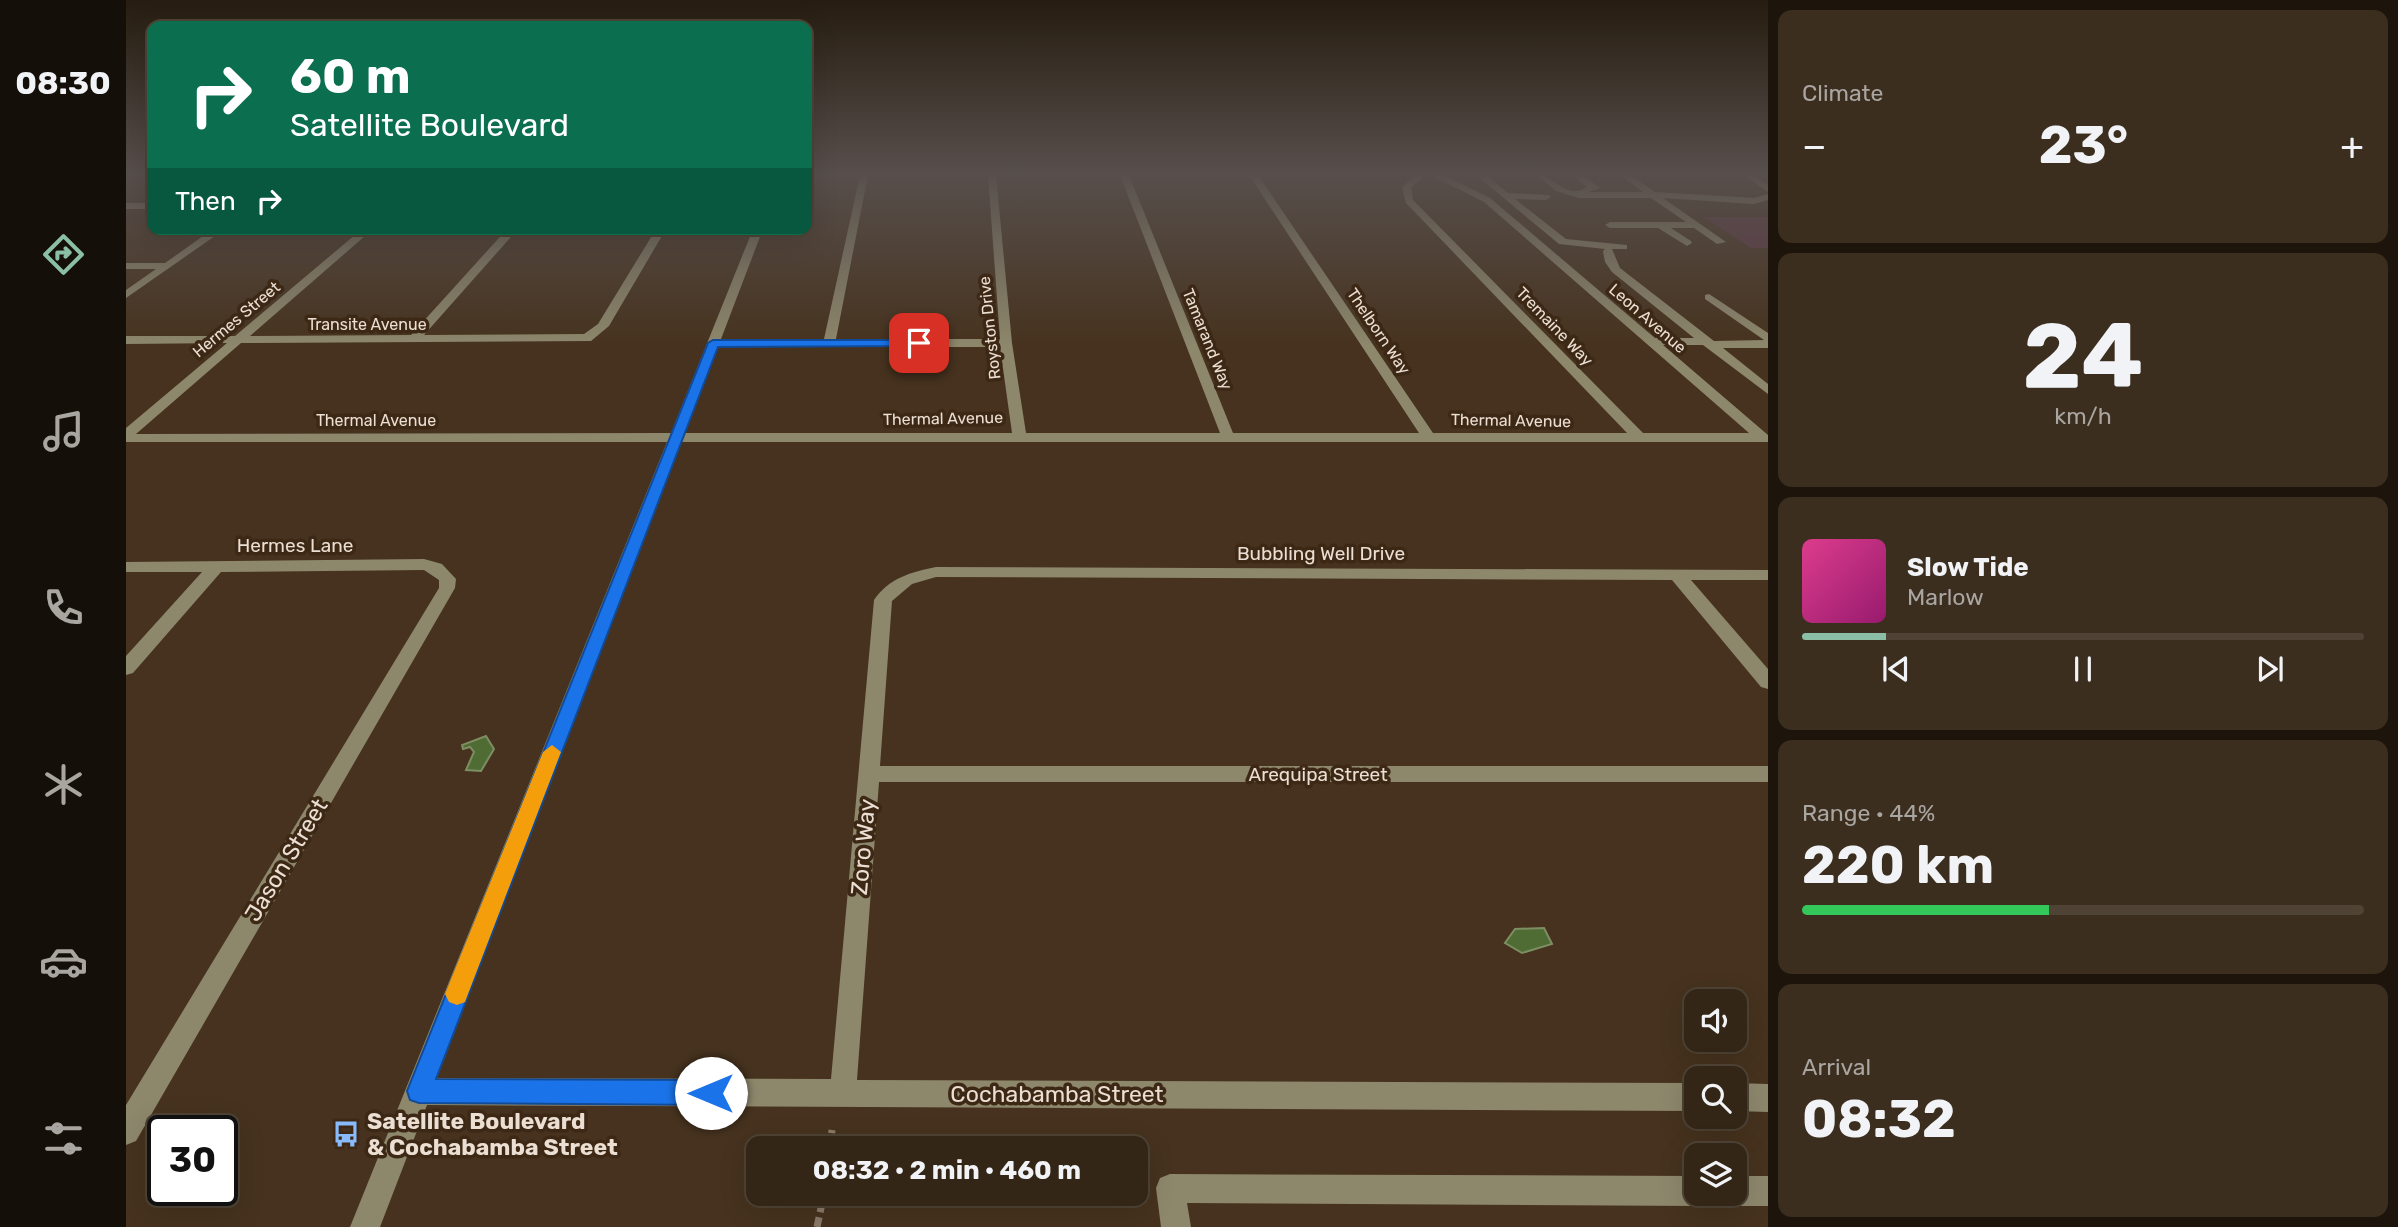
<!DOCTYPE html>
<html lang="en">
<head>
<meta charset="utf-8">
<style>
	:root { --surface:#342616; --page:#3c2e1f; --text:#f1f3f6; --muted:#a9a5a1; --line:#4e4335; --accent:#8abfa5 }
	body { margin:0; font-family:Rubik,sans-serif; background:var(--page); color:var(--text); height:100vh; display:flex; flex-direction:column; font-size:26px; white-space:nowrap }
	* { box-sizing:border-box; margin:0 }
	p { font-size:23px; color:var(--muted) }
	.icon { flex:none; width:38px; height:38px; fill:none; stroke:currentColor; stroke-width:2; stroke-linecap:round; stroke-linejoin:round }
	.map { position:relative; flex:1; overflow:hidden }
	.side { display:flex; flex-direction:column; gap:10px; padding:10px; background:#1d150c; width:630px }
	.side>* { flex:none }
	.top-card { position:absolute; left:21px; top:21px; width:665px; height:214px; border-radius:14px; box-shadow:0 7px 28px #0002,0 0 0 2px var(--line); background:#0b6e4f; color:#fff; overflow:hidden }
	.tools { position:absolute; left:1558px; top:989px; display:grid; gap:14px }
	.tools a { display:grid; place-items:center; width:63px; height:63px; border-radius:14px; background:var(--surface); box-shadow:0 7px 28px #0002,0 0 0 2px var(--line); font-size:35px }
	.speed { position:absolute; left:21px; top:1115px; display:flex; gap:14px; font-size:35px; font-weight:700; text-align:center }
	.speed>* { display:grid; place-content:center; width:91px; height:91px; border-radius:50%; background:var(--surface); box-shadow:0 7px 28px #0002,0 0 0 2px var(--line); line-height:1 }
	.speed .limit { border:4px solid #111; border-radius:10px; background:#fff; color:#111 }
	.pin { position:absolute; display:grid; place-items:center; width:60px; height:60px; color:#fff; margin:-30px; border-radius:14px; box-shadow:0 4px 10px #0006 }
	.me { position:absolute; width:77px; margin:-38px; rotate:270deg; stroke-linejoin:round; filter:drop-shadow(0 0 5px #0008) }
	.turn { display:flex; align-items:center; gap:24px; height:147px; padding:0 28px; font-size:32px }
	.turn .icon { width:91px; height:91px; stroke-width:2.5 }
	.turn b { display:block; font-size:49px; line-height:60px }
	.then { display:flex; align-items:center; height:66px; padding:0 28px; background:#0003; gap:14px; font-size:26px }
	.big { font-size:52px; font-weight:700; line-height:1.1 }
	.side .card { flex:1; display:flex; flex-direction:column; justify-content:center; gap:10px; min-width:0; padding:0 24px; border-radius:14px; background:var(--page) }
	.side .dial { align-items:center; gap:0 }
	.dial b { font-size:91px; line-height:1 }
	.song { display:flex; align-items:center; gap:21px }
	.cover { width:84px; height:84px; border-radius:10px; background:linear-gradient(135deg,hsl(330 70% 55%),hsl(320 70% 35%)) }
	.played { height:7px; border-radius:4px; background:linear-gradient(90deg,var(--accent) 15%,var(--line) 15%) }
	.keys { display:flex; justify-content:space-around; direction:ltr }
	.heat { display:flex; justify-content:space-between; align-items:center; font-size:38px; direction:ltr }
	.charge { height:10px; border-radius:5px; background:linear-gradient(90deg,#34c759 44%,var(--line) 0) }
	.trip { position:absolute; left:620px; top:1136px; width:402px; height:70px; border-radius:14px; background:var(--surface); box-shadow:0 7px 28px #0002,0 0 0 2px var(--line); font-weight:700; line-height:70px; text-align:center }
	main { display:flex; flex:1; min-height:0 }
	.tabs { display:flex; flex-direction:column; width:126px; justify-content:space-around; align-items:center; background:#150f09; color:var(--muted) }
	.tabs .icon { width:49px; height:49px }
	.tabs .selected { color:var(--accent) }
	.tabs b { font-size:32px; color:var(--text) }
	.map>svg:first-child { display:block }
	.green { fill:#5c3443 }
	.water { fill:#4f6c34; stroke:#7e8e63; stroke-width:2 }
	.lines { fill:none; stroke-linecap:round; stroke-linejoin:round }
	.path { stroke:#8a7968; stroke-width:7; stroke-dasharray:10 5; stroke-linecap:butt }
	.minor { fill:#8d876c; fill-rule:evenodd }
	.route { fill:#1a73e8; stroke:#114b97; stroke-width:2 }
	.slow { fill:#f59e0b }
	.labels { text-anchor:middle; stroke-width:7; stroke-linejoin:round; paint-order:stroke }
	.far-street-label { font-size:16px; fill:#ebded2; stroke:#3c2815 }
	.street-label { font-size:19px; fill:#ebded2; stroke:#3c2815 }
	.near-street-label { font-size:23px; fill:#ebded2; stroke:#3c2815 }
	.near-poi-label { font-size:23px; font-weight:bold; fill:#ebded2; stroke:#3c2815; text-anchor:start }
</style>
</head>
<body>
<main>
<nav class="tabs">
<b>08:30</b>
<svg class="icon selected" aria-label="directions" viewBox="0 0 24 24"><path d="M12 3l9 9-9 9-9-9zM9 14v-3h6M13 9l2 2-2 2"/></svg>
<svg class="icon" aria-label="music" viewBox="0 0 24 24"><path d="M9 18V5l10-2v13"/><circle cx="6" cy="18" r="3"/><circle cx="16" cy="16" r="3"/></svg>
<svg class="icon" aria-label="phone" viewBox="0 0 24 24"><path d="M5 4h4l2 5-3 2q2 4 5 5l2-3 5 2v4C11 20 4 13 5 4z"/></svg>
<svg class="icon" aria-label="climate" viewBox="0 0 24 24"><path d="M12 3v18M4 7l16 10M4 17L20 7"/></svg>
<svg class="icon" aria-label="car" viewBox="0 0 24 24"><path d="M5 17H2v-5l4-1 3-4h7l3 4 3 1v5h-3M9 17h6M6 11h13"/><circle cx="7" cy="17" r="2"/><circle cx="17" cy="17" r="2"/></svg>
<svg class="icon" aria-label="filters" viewBox="0 0 24 24"><path d="M4 7h16M4 17h16"/><circle cx="9" cy="7" r="2"/><circle cx="15" cy="17" r="2"/></svg>
</nav>
<div class="map">
<svg width="1642" height="1227" viewBox="0 0 1642 1227">
	<rect width="100%" height="100%" fill="#46321e"/>
	<!-- green -->
	<path class="green" d="M1578,217h64v31h-17z"/>
	<!-- water -->
	<path class="water" d="M360,736l8,13 -13,22 -15,-1 8,-18 -4,-5 -7,2 -1,-4z
		M1418,928l8,16 -30,9 -17,-10 10,-14z"/>
	<g class="lines">
		<!-- path -->
		<path class="path" d="M704,1148l2,-18
			M691,1227l7,-33"/>
		<!-- minor -->
		<path class="minor" d="M734,175h8l-32,164h164l-12,-164h8l16,168 14,90h194l-100,-258h9l104,258h186l-170,-258h9l175,258h194l-221,-230 -4,-16 14,-12h10l-15,13 2,12 230,233h106l-265,-231 -53,-27h12l47,23 165,140h39l-82,-66 -7,-10 -2,-11 2,-2 -46,-5 -83,-69h10l22,18 41,2 2,2 -5,3 -31,-1 51,40 61,6v4h-15l8,19 94,73 50,-1 -59,-41v-4l4,-1 59,39v15h-45l45,36v10l-65,-49h-40l105,90v7h-1087l-244,636 394,1 43,-479c15,-22 37,-28 62,-33l832,3v10h-77l77,89v20l-7,-2 -89,-107 -736,-3 -24,7 -20,17 -12,165h888v16h-889l-22,298 839,3v28l-1269,-6 -47,122h-30l317,-785h-541v-14l101,-85 -101,1v-8h109l127,-107h11l-123,107 161,-1 96,-106h11l-94,106 160,-1 14,-10 58,-95h10l-57,97 -18,15 -350,2 -105,91 535,-1 82,-204h10l-42,110h103zM592,347h282l12,86h-328z
			M1411,175c15,0 25,18 40,16 4,0 7,-3 10,-4l-15,-12h11l17,13 -12,4h55l-23,-17h10l25,17 99,6 14,-4v6l-14,4 -91,-6 63,44 -9,2 -23,-16h-23l20,13 1,2 -5,3 -29,-18h-48l-5,-3 5,-3h76l-35,-24h-72l-23,-7z
			M1618,175h10l14,10v7z
			M0,203h26v6h-26z
			M87,229h12l-99,69v-8l30,-21h-30v-6h39z
			M298,559l18,5 14,15 -1,9 -319,553 -10,4v-40l313,-517v-8l-15,-10 -203,2 -88,101 -7,2v-19l76,-84h-76v-10z
			M1608,1083l34,1v28l-34,-1z
			M1044,1174l526,2v18h13l-3,7 -10,5 -509,-3 4,24h-30l-5,-39 4,-10z
			M1608,1176h34v30h-34l-10,-5 -3,-7h13z"/>
	</g>
	<!-- sky -->
	<linearGradient id="sky" x2="0" y2="1"><stop stop-color="#261c10"/><stop offset="0.5" stop-color="#574f4c"/><stop offset="1" stop-color="#574f4c" stop-opacity="0"/></linearGradient>
	<rect width="1642" height="347" fill="url(#sky)"/>
	<!-- route -->
	<path class="route" d="M587,340h206l6,3 -6,3 -201,1 -282,732 275,1 9,4 4,9 -4,8 -9,4 -292,-2 -9,-3 -3,-9 301,-748z"/>
	<!-- slow -->
	<path class="slow" d="M426,745l9,7 -93,242 -3,8 -8,3 -8,-3 -4,-8 98,-242z"/>
	<!-- icons -->
	<defs>
		<g id="bus-bare" transform="scale(2.1)"><path d="M-5-6H5V4H4V6H2V4H-2V6H-4V4H-5ZM-3.5-4V0h7V-4ZM-3.5 1.2v1.5H-2V1.2ZM2 1.2v1.5H3.5V1.2Z" fill="#89bafc" stroke="#3c2815" stroke-width="2.5" paint-order="stroke"/></g>
	</defs>
	<g fill-rule="evenodd">
		<use href="#bus-bare" x="220" y="1134"/>
	</g>
	<g class="labels">
		<!-- far-street labels -->
		<g class="far-street-label">
			<text transform="translate(1522 318) rotate(41)" y="6">Leon Avenue</text>
			<text transform="translate(110 319) rotate(-40)" y="6">Hermes Street</text>
			<text x="241" y="330">Transite Avenue</text>
			<text transform="translate(1429 326) rotate(46)" y="6">Tremaine Way</text>
			<text transform="translate(863 328) rotate(-96)" y="6">Royston Drive</text>
			<text transform="translate(1253 331) rotate(56)" y="6">Thelborn Way</text>
			<text transform="translate(1082 339) rotate(68)" y="6">Tamarand Way</text>
			<text transform="translate(817 418) rotate(-1)" y="6">Thermal Avenue</text>
			<text x="250" y="426">Thermal Avenue</text>
			<text transform="translate(1385 420) rotate(1)" y="6">Thermal Avenue</text>
		</g>
		<!-- street labels -->
		<g class="street-label">
			<text x="169" y="552">Hermes Lane</text>
			<text x="1195" y="560">Bubbling Well Drive</text>
			<text x="1192" y="781">Arequipa Street</text>
		</g>
		<!-- near-street labels -->
		<g class="near-street-label">
			<text transform="translate(737 847) rotate(-85)" y="8">Zoro Way</text>
			<text transform="translate(160 860) rotate(-59)" y="8">Jason Street</text>
			<text x="931" y="1102">Cochabamba Street</text>
		</g>
		<!-- near-poi labels -->
		<g class="near-poi-label">
			<text x="241" y="1129">Satellite Boulevard<tspan x="241" dy="26">&amp; Cochabamba Street</tspan></text>
		</g>
	</g>
</svg>
<div class="tools">
<a><svg class="icon" aria-label="sound" viewBox="0 0 24 24"><path d="M4 9h4l5-4v14l-5-4H4zM17 9q2 3 0 6"/></svg></a>
<a><svg class="icon" aria-label="search" viewBox="0 0 24 24"><circle cx="10" cy="10" r="6"/><path d="M15 15l6 6"/></svg></a>
<a><svg class="icon" aria-label="layers" viewBox="0 0 24 24"><path d="M12 4l9 5-9 5-9-5zM3 14l9 5 9-5"/></svg></a>
</div>
<div class="speed"><div class="limit">30</div></div>
<div class="pin" style="left:793px;top:343px;background:#d93025"><svg class="icon" aria-label="arrive" viewBox="0 0 24 24"><path d="M6 21V4h12l-3 4 3 4H6"/></svg></div>
<svg class="me" style="left:585px;top:1093px" viewBox="-20 -20 40 40"><circle r="19" fill="#fff"/><path d="M0-13L10 11 0 6-10 11z" fill="#1a73e8"/></svg>
<div class="trip">08:32 · 2 min · 460 m</div>
<div class="top-card">
<div class="turn"><svg class="icon" aria-label="right" viewBox="0 0 24 24"><path d="M7 20v-9h11M14 6l5 5-5 5"/></svg><div><b>60 m</b>Satellite Boulevard</div></div>
<div class="then">Then<svg class="icon" aria-label="right" viewBox="0 0 24 24"><path d="M7 20v-9h11M14 6l5 5-5 5"/></svg></div>
</div>
</div>
<section class="side">
<div class="card"><p>Climate</p>
<div class="heat"><a>−</a><b class="big">23°</b><a>+</a></div>
</div>
<div class="card dial"><b>24</b><p>km/h</p></div>
<div class="card">
<div class="song"><i class="cover"></i><div><b>Slow Tide</b><p>Marlow</p></div></div>
<div class="played"></div>
<div class="keys"><svg class="icon" aria-label="previous" viewBox="0 0 24 24"><path d="M18 5L8 12l10 7zM5 5v14"/></svg><svg class="icon" aria-label="pause" viewBox="0 0 24 24"><path d="M8 5v14M16 5v14"/></svg><svg class="icon" aria-label="next" viewBox="0 0 24 24"><path d="M6 5l10 7-10 7zM19 5v14"/></svg></div>
</div>
<div class="card"><p>Range · 44%</p><b class="big">220 km</b><div class="charge"></div></div>
<div class="card"><p>Arrival</p><b class="big">08:32</b></div>
</section>
</main>
</body>
</html>
